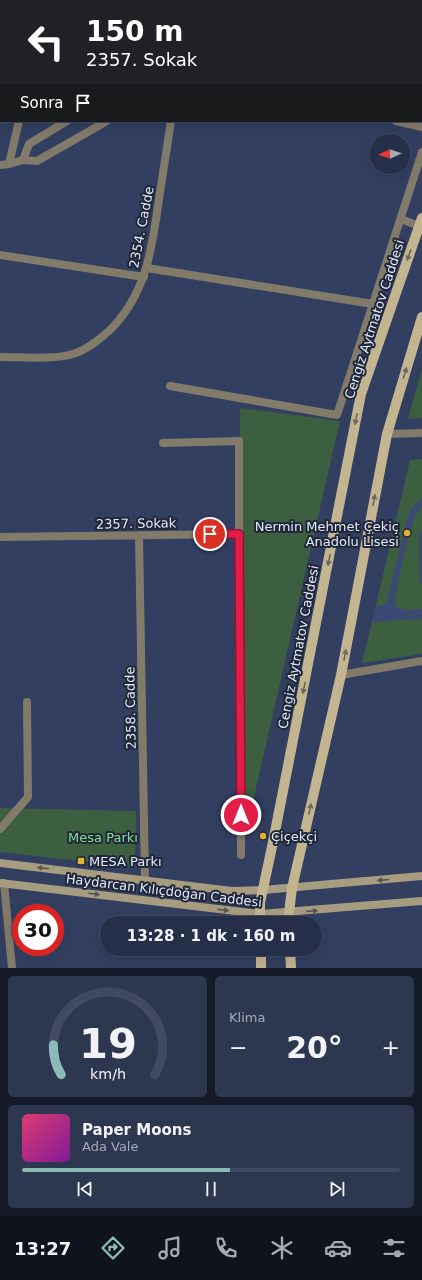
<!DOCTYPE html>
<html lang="tr">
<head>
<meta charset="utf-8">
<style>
	:root { --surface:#262f49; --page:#2e3750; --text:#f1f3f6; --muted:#a4a9b4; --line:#424a61; --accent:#8bbbb9 }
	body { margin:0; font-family:"DejaVu Sans",sans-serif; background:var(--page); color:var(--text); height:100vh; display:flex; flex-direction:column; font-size:15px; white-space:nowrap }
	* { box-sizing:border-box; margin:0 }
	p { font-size:13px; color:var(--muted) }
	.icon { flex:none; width:22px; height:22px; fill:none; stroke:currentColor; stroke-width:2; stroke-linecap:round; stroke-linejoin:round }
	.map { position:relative; height:968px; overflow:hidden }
	.panel { display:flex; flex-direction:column; gap:8px; padding:8px; background:#151a28; flex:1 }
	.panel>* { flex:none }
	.banner { position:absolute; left:0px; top:0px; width:422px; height:122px; box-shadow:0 4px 16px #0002,0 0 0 1px var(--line); background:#202124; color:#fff; overflow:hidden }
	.needle { width:26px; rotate:267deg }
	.controls { position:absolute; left:370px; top:134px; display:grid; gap:8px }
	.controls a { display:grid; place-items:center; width:40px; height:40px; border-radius:50%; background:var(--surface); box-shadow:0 4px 16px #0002,0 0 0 1px var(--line); font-size:20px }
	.speed { position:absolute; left:12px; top:904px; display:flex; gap:8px; font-size:20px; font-weight:700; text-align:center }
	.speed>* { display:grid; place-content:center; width:52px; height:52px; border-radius:50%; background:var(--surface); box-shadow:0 4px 16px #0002,0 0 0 1px var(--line); line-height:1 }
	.speed .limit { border:6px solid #d22; background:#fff; color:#111 }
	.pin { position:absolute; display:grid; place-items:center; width:34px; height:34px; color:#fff; margin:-17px; border:2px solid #fff; border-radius:50%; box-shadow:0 1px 4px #0007 }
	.me { position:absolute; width:44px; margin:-22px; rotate:0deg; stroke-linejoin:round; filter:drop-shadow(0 0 3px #0008) }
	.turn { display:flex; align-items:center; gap:14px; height:84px; padding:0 20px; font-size:18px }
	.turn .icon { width:52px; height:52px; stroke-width:2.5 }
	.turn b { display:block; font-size:28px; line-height:34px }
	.then { display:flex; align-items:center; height:38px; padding:0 20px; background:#0003; gap:8px; font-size:15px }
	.big { font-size:30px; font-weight:600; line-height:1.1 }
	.panel .widget { flex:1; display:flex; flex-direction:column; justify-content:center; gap:6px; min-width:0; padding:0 14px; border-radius:6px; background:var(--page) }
	.panel .dial { align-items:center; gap:0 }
	.dial svg { height:104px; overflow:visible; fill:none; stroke:var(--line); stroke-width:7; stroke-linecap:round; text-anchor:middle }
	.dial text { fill:var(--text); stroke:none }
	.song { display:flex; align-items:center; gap:12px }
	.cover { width:48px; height:48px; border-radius:6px; background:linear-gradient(135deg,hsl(340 70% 55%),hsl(290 70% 35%)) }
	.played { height:4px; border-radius:2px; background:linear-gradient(90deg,var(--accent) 55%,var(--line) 55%) }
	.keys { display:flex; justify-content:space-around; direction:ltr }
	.heat { display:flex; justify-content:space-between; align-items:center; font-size:22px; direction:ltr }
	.panel .tiles { flex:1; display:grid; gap:8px; grid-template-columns:1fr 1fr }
	.widget:last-child { grid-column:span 2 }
	.trip { position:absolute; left:100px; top:916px; width:222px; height:40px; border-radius:20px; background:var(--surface); box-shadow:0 4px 16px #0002,0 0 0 1px var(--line); font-weight:600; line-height:40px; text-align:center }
	.tabs { display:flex; height:64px; justify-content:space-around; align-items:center; background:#0f131d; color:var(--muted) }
	.tabs .icon { width:28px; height:28px }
	.tabs .selected { color:var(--accent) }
	.tabs b { font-size:18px; color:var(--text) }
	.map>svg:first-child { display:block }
	.built { fill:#3a4a72 }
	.green { fill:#3b5f3f }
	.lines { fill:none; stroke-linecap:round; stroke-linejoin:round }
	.minor { stroke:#837b6a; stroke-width:8 }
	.tertiary { stroke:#837b6a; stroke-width:8 }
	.secondary { stroke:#a89c80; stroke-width:8 }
	.primary { stroke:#c4b591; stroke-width:10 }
	.oneway { fill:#6a675f }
	.oneway2 { fill:#565654 }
	.route-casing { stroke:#92132f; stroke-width:10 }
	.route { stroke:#e11d48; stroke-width:7 }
	.poi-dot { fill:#dfb034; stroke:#202736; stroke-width:1.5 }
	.labels { text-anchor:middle; stroke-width:4; stroke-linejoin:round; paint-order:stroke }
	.street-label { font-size:13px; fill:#e0e9fe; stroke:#202736 }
	.poi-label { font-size:13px; fill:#e0e9fe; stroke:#202736; text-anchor:start }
	.park-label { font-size:13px; fill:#8adc94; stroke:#202736 }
</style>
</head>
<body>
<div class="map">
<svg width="422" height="968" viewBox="0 0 422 968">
	<rect width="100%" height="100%" fill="#323f61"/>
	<!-- built -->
	<path class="built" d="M422,459v195l-60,9 48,-203z"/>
	<!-- green -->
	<path class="green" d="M422,369v49l-14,1z
		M240,408l100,13 -97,424z
		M422,459v39c-8,6 -12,13 -15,21l-21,84 -3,2 -7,1 34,-146z
		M422,506v26h-3l1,51 2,1v25l-15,1 -10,-3 -2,-7c3,-18 15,-83 27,-94z
		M422,619v35l-60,9 10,-41z
		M0,808l136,3 -1,54 -3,2 -132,-15z"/>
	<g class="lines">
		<!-- minor -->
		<path class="minor" d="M243,1v-1
			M303,1v-1
			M417,1l1,-1
			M0,16l1,1
			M23,160l6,-16 38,-23
			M9,164l10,-43
			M0,165l9,-1 14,-4 14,1 70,-40
			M401,219l18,7
			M0,255l144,22
			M147,268l226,36
			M170,386l167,29 85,-263
			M387,434l35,-1
			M163,443l76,-2v93
			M139,535l6,345
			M0,537l239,-3 2,321
			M341,675l81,-14
			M0,829l28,-32 -1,-95
			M4,883l8,85"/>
		<!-- tertiary -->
		<path class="tertiary" d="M33,0l2,1
			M79,0l2,1
			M421,104h1
			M396,121l26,6
			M0,357c21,0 54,3 73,-3 14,-4 26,-14 37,-24 37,-37 42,-82 49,-131 4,-26 8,-52 12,-78"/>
		<!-- secondary -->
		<path class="secondary" d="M0,863l232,28 31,-1 159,-14
			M0,883l260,31 162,-13"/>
		<!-- primary -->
		<path class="primary" d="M260,923v-20l13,-61 88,-448 61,-176
			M289,923v-10l3,-25 49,-213 46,-241 35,-117
			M261,949v19
			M290,949l1,19"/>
	</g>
	<!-- one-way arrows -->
	<defs><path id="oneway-solid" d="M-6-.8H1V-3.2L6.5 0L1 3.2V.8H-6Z"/></defs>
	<g class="oneway">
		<use href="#oneway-solid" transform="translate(409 255) rotate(109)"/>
		<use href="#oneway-solid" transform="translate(405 373) rotate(-73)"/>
		<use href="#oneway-solid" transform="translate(356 419) rotate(101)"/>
		<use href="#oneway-solid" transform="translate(374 500) rotate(-79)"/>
		<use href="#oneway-solid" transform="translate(329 560) rotate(101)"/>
		<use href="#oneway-solid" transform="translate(345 655) rotate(-79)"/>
		<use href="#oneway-solid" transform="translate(304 688) rotate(101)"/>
		<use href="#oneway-solid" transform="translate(310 809) rotate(-77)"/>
	</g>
	<g class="oneway2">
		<use href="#oneway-solid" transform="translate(43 868) rotate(-173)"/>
		<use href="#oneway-solid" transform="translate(383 880) rotate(175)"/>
		<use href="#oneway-solid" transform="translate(94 894) rotate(7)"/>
		<use href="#oneway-solid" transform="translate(223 910) rotate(7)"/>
		<use href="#oneway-solid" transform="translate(312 911) rotate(-5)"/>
	</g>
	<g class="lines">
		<!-- route casing -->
		<g class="route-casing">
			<path id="route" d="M210,534h29l2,281"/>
		</g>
		<!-- route -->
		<use href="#route" class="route"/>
	</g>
	<!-- markers -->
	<g class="poi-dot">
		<circle cx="407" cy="533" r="4"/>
		<circle cx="263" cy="836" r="4"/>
		<rect x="77" y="857" width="8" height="8" rx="2"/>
	</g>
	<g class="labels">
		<!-- street labels -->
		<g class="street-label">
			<text transform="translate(141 227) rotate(-79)" y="5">2354. Cadde</text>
			<text transform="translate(374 319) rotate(-72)" y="5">Cengiz Aytmatov Caddesi</text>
			<text transform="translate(136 523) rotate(-1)" y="5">2357. Sokak</text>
			<text transform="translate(298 647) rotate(-79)" y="5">Cengiz Aytmatov Caddesi</text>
			<text transform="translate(130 708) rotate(-91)" y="5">2358. Cadde</text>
			<text transform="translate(164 890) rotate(7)" y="5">Haydarcan Kılıçdoğan Caddesi</text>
		</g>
		<!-- poi labels -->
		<g class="poi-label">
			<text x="399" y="531" text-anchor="end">Nermin Mehmet Çekiç<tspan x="399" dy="15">Anadolu Lisesi</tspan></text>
			<text x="271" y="841">Çiçekçi</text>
			<text x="89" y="866">MESA Parkı</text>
		</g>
		<!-- park labels -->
		<g class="park-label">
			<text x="103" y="842">Mesa Parkı</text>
		</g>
	</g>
</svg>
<div class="controls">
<a><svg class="needle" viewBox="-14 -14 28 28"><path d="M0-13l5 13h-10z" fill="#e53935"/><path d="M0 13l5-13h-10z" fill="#a4a9b4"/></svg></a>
</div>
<div class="speed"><div class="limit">30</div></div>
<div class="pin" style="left:210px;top:534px;background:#d93025"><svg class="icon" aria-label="arrive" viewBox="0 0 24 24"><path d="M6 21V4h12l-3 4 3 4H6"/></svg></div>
<svg class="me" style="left:241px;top:815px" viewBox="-20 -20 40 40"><circle r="17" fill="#e11d48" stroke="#fff" stroke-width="3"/><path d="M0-11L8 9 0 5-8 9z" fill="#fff"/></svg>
<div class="trip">13:28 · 1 dk · 160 m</div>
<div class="banner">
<div class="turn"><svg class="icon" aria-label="left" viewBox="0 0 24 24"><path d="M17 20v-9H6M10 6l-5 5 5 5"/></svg><div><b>150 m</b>2357. Sokak</div></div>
<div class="then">Sonra<svg class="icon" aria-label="arrive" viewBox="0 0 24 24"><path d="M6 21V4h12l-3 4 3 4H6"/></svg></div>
</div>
</div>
<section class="panel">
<div class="tiles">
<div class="widget dial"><svg viewBox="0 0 100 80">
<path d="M14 69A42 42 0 1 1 86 69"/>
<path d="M14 69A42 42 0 0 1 8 46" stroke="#8bbbb9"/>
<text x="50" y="56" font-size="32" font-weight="700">19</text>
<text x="50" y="72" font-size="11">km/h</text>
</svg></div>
<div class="widget"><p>Klima</p>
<div class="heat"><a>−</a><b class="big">20°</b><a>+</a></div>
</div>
<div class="widget">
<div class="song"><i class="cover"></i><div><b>Paper Moons</b><p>Ada Vale</p></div></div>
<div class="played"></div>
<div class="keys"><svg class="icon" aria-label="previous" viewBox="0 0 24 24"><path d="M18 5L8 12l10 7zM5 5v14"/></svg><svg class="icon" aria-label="pause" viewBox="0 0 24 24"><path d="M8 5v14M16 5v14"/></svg><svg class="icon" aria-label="next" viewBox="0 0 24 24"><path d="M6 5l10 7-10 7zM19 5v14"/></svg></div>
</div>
</div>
</section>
<nav class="tabs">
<b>13:27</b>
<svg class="icon selected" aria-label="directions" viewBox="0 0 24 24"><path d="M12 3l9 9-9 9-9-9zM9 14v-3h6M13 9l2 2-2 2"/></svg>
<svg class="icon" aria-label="music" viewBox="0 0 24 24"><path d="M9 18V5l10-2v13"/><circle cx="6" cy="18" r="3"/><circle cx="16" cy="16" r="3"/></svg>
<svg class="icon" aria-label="phone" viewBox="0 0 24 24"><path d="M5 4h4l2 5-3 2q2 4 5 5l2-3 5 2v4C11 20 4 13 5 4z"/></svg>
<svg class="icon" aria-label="climate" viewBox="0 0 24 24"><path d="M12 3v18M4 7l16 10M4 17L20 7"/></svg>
<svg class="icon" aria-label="car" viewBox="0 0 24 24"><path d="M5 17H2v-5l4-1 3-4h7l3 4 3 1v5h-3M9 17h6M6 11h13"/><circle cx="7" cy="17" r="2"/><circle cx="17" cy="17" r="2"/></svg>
<svg class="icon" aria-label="filters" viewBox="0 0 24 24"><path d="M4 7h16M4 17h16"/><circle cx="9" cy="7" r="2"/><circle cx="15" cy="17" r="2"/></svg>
</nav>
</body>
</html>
